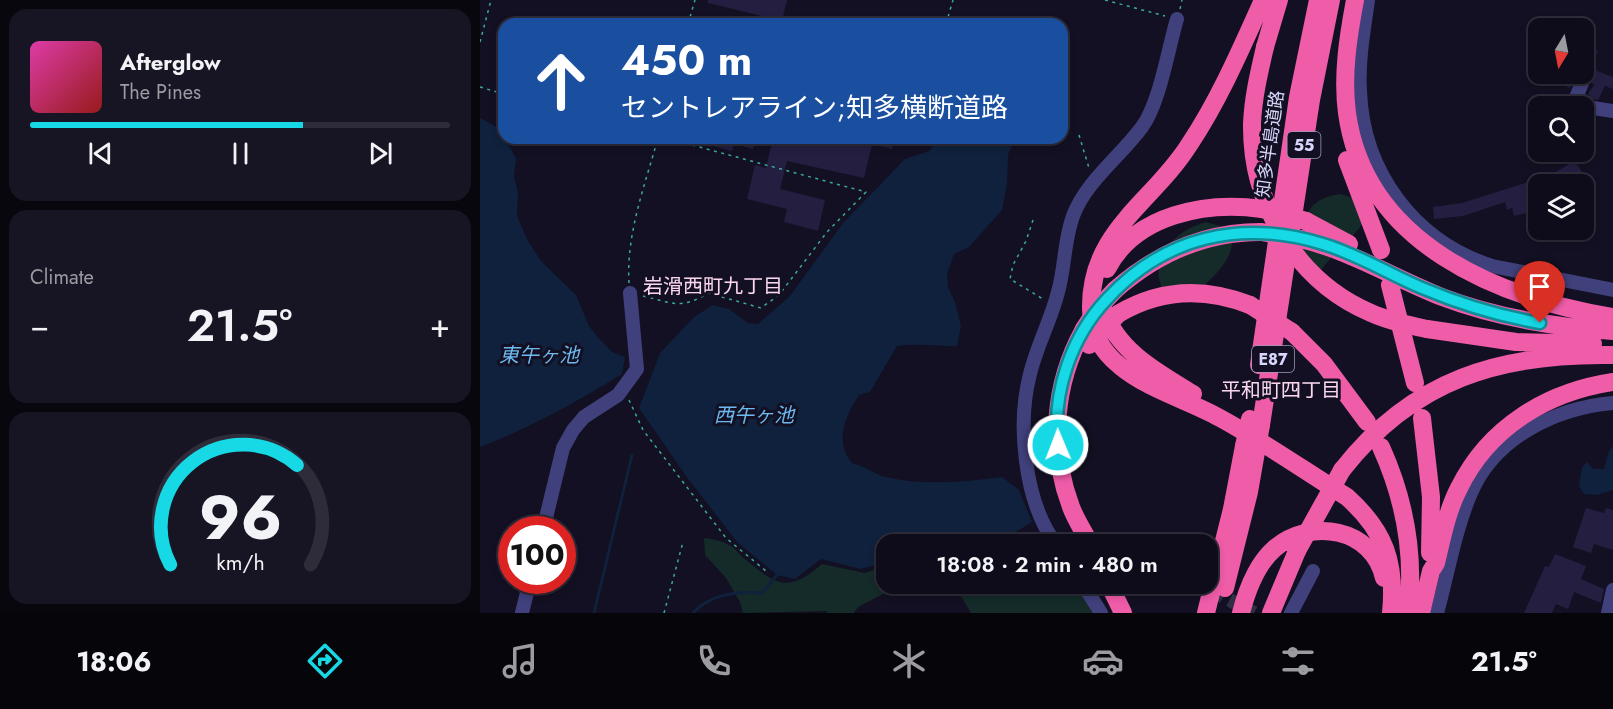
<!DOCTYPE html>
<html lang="en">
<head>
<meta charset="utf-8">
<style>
	:root { --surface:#0e0c1a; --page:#171523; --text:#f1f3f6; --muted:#9b9ba2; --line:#2e2c39; --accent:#17d8e5 }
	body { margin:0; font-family:Jost,"Noto Sans JP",sans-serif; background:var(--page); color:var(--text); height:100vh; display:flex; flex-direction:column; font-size:22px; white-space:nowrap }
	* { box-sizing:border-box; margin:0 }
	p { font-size:20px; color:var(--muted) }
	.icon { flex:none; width:33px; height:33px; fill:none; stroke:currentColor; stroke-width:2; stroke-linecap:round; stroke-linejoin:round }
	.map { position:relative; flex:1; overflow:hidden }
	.sheet { display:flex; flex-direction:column; gap:9px; padding:9px; background:#08070e; width:480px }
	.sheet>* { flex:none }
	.hud { position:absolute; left:18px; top:18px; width:570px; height:126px; border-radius:18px; box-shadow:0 3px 9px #0003,0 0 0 2px var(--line); background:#1a4fa0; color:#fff; overflow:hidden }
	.needle { width:39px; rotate:190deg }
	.buttons { position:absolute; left:1048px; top:18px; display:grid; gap:12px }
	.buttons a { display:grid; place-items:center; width:66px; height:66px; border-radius:12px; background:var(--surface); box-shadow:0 3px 9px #0003,0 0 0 2px var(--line); font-size:30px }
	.speed { position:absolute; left:18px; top:516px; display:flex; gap:12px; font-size:30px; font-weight:700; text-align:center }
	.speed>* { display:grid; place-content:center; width:78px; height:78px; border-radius:50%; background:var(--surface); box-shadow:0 3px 9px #0003,0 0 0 2px var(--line); line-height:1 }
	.speed .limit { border:9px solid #d22; background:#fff; color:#111 }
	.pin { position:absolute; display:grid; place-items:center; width:51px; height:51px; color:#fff; margin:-62px -26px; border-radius:50% 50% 50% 0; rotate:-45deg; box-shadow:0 0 6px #0007 }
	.pin .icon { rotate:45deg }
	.me { position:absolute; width:66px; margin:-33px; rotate:359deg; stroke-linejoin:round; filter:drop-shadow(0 0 4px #0008) }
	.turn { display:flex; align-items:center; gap:21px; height:126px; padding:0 24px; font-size:27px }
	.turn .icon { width:78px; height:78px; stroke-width:2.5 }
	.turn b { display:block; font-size:42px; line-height:51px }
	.big { font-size:45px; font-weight:600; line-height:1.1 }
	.sheet .tile { flex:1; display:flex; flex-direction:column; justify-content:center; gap:9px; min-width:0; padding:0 21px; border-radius:18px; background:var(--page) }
	.sheet .dial { align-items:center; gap:0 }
	.dial svg { height:156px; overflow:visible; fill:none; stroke:var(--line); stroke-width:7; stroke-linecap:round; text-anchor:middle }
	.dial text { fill:var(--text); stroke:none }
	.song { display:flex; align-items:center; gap:18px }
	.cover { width:72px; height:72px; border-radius:9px; background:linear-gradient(135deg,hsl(320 70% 55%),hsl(0 70% 35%)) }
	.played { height:6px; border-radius:3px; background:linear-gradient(90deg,var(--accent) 65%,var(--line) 65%) }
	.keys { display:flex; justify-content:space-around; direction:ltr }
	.heat { display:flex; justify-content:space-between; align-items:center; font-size:33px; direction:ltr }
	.trip { position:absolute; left:396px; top:534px; width:342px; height:60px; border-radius:18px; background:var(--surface); box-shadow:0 3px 9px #0003,0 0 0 2px var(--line); font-weight:600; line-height:60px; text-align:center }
	.dock { display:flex; height:96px; justify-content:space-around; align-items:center; background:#06050a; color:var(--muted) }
	.dock .icon { width:42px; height:42px }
	.dock .current { color:var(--accent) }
	.dock b { font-size:27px; color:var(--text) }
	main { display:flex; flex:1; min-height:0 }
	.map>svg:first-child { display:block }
	.green { fill:#142b29 }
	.water { fill:#0f213c }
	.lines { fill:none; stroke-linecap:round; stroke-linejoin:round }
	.stream { stroke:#0f213c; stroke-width:3 }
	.building { fill:#241e41 }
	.minor-tunnel { stroke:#302e43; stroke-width:14; stroke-dasharray:14 7; stroke-linecap:butt }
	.path { stroke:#3ba99e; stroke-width:1.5; stroke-dasharray:3 4.5; stroke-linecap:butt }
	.minor { stroke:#40407c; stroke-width:14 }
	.highway { stroke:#ef5ca8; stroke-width:18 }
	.highway-bridge { stroke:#ef5ca8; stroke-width:18 }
	.route-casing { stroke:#0f8c95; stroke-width:15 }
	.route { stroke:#17d8e5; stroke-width:10 }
	.labels { text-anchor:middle; stroke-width:6; stroke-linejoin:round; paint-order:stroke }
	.shield { fill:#121022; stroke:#9d9aba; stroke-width:1.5 }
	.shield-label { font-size:16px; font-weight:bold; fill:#d8d5fb }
	.street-label { font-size:18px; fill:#d8d5fb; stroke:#121022 }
	.neighbourhood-label { font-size:20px; fill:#fbd7ef; stroke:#121022 }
	.water-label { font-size:20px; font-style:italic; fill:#6db9f0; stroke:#121022 }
</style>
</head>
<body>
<main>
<section class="sheet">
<div class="tile">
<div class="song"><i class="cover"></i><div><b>Afterglow</b><p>The Pines</p></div></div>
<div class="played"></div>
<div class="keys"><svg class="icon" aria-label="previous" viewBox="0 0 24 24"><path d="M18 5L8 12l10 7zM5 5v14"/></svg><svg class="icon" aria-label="pause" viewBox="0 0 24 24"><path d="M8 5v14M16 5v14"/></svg><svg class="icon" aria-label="next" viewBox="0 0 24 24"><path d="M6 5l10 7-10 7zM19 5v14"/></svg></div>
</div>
<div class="tile"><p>Climate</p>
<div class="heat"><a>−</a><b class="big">21.5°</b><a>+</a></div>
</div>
<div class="tile dial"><svg viewBox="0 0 100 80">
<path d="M14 69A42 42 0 1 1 86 69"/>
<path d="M14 69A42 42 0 0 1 79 18" stroke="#17d8e5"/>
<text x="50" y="56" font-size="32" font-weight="700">96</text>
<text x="50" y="72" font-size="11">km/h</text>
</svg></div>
</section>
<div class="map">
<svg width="1133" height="613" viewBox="0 0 1133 613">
	<rect width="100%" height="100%" fill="#121022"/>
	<!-- green -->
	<path class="green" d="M860,194l22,7 5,14c-7,18 -33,37 -46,55l-19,-6c-1,-33 -3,-65 38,-70z
		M726,222l25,7c7,25 -13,44 -31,60h-38c-13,-32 14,-59 44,-67z
		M224,538c9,1 19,3 27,8 5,3 9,9 14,13 32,27 43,34 77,5l43,9 21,-8v19h16l-44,23 -4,6h-27v-2l-84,2 -3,-11 -14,-24 -21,-23z
		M474,584h122l20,29h-125z"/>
	<!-- water -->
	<path class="water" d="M0,118l19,10 17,30 -2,18 4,16 -1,24 11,25 13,20 35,34 13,31 8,10 15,16 13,5 -3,17c-45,28 -92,54 -142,73z
		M459,138h72l3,2 -6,15 -1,29 -5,26 -33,37 -15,7 -7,20 1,13 7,15 6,24 -4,20c-21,0 -40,-3 -60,0l-27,46 -11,3c-14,22 -25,46 -7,68 14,3 23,12 34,14 38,9 78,5 116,0l17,13 13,32 -28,17 -19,5h-44l-8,-4 -26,4h-21v19l-26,6 -39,-10 -26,20 -18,-4 -40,-33 -51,-66 -47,-68 21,-55 34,-36 19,-12 16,4 19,14 10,1 32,-28 53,-73 62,-64 24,-8z
		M1133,446v44l-16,5 -13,-1 -5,-8 3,-19 5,-5 6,7h11l5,-18z"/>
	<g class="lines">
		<!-- stream -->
		<path class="stream" d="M114,613l38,-158
			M213,613c17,-19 44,-22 69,-20l15,-18"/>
	</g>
	<!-- building -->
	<path class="building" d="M228,0h79l-5,21 -74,-18z
		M1104,47l4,2 1,-2 9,4 -9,17 24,9v12l-8,-3 -7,14 -6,-1 -4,-5 6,-9 -9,-10 -9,1 -6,12 -9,-4 4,-10h19z
		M227,138h49l-3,11 -19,-5 -2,7 -27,-7z
		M293,138h121l-2,11 -20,-5 -8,34 -77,-17 -7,28 45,11 -7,31 -34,-9 3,-13 -40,-10 8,-34 11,3z
		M1095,161l7,11 -25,12h-18v26l-25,6 -2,-8 -5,2 -2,-8 -42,14 -29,3 -1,-12 29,-4 88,-28z
		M1106,508l18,5 2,-5 7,2v40l-19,-6 -3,9 -18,-6z
		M1075,554l31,12 -5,13 23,10 -3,14 -27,-11 -6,17 -12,-5 -4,9h-28l21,-47 4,1z"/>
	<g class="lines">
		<!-- minor-tunnel -->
		<path class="minor-tunnel" d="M731,590l43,23"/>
		<!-- path -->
		<path class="path" d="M625,0l60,16
			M700,9l2,-9
			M208,24l7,-24
			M466,24l7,-24
			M0,42l11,-42
			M0,87l24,7
			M599,135l10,33
			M553,220l-7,21 -13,24 -3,14 33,20
			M149,283c-3,-49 16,-98 29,-145
			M163,296c29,7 38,14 65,-3l53,15 18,-13 48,-63 39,-40 -200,-54
			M149,400l14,30 83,108 40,33
			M184,613l19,-71"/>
		<!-- minor -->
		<path class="minor" d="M888,0c-4,30 -10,61 -8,91 3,82 55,150 132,175l121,24
			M1102,83l-5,12 10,12 26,4
			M63,530l20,-82 10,-18 11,-13 34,-22 19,-26 -7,-76
			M576,544c-32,-42 -39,-120 -26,-170 7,-29 21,-54 28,-82 7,-24 6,-52 15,-76 13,-35 47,-59 69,-89 18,-25 26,-78 35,-108
			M603,584l18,29
			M707,584l16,4
			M42,613l8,-33
			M811,613l22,-42
			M957,613c11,-40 18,-83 34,-120 24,-56 85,-85 142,-90
			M1128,613l5,-23"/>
		<!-- highway -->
		<path class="highway" d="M783,0c-22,49 -44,100 -74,145 -36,57 -99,86 -98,163 0,24 10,43 29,58 29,24 68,34 100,52 44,24 85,53 127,79 38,34 49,66 44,116
			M875,0c-7,37 -13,76 -8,113 18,131 151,185 266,204
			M785,47l14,-47
			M867,160l34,90
			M826,221l43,23
			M821,239c50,12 93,39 141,58 55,21 112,30 171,34
			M627,269c28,-55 100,-68 155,-60
			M910,285l25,98
			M635,290c42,-37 89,-58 146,-58
			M624,311c14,41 55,62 89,83
			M638,314c42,-25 86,-27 132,-9
			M604,329c-31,56 -35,119 -13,178 5,13 13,25 19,37
			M947,329l89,13 77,2
			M812,332l32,32 43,58
			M779,365l39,-268 20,-97
			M942,418l9,79 -1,56
			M781,425l50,-325 20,-100
			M901,447c24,53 34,108 27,166
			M862,470c71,-91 159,-117 271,-115
			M629,584l14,29
			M745,588l24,-96 7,-40
			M726,613l26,-104 12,-63
			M761,613c6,-23 15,-48 33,-64 36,-32 99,-21 110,29
			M791,613l26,-62
			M941,613l10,-42 5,-8c6,-25 11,-52 23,-75 30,-61 88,-96 154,-106"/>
		<!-- highway-bridge -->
		<path class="highway-bridge" d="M785,47c-6,26 -12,51 -13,77 -1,80 44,157 119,189 18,8 37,12 56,16
			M782,209l44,12
			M781,232l40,7
			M770,305l42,27
			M604,329l13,-20 18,-19
			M609,345l29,-31
			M764,446l6,-27
			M776,452l5,-27
			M817,551l45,-81"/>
	</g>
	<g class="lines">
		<!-- route casing -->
		<g class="route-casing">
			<path id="route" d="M578,445c-6,-52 13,-108 49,-146 58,-63 135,-80 216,-55 34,10 66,30 99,44 38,16 77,28 118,35"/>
		</g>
		<!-- route -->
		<use href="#route" class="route"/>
	</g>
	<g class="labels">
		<!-- shield labels -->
		<g class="shield">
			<rect x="807.5" y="132" width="33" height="26" rx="4.5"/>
			<rect x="772" y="346" width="42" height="26" rx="4.5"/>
		</g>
		<g class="shield-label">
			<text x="824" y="151">55</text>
			<text x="793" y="365">E87</text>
		</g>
		<!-- street labels -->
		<g class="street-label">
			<text transform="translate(790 144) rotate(-82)" y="6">知多半島道路</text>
		</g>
		<!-- neighbourhood labels -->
		<g class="neighbourhood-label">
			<text x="233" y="293">岩滑西町九丁目</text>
			<text x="801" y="397">平和町四丁目</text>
		</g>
		<!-- water labels -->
		<g class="water-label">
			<text x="59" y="362">東午ヶ池</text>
			<text x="274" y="422">西午ヶ池</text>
		</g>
	</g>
</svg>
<div class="buttons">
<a><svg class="needle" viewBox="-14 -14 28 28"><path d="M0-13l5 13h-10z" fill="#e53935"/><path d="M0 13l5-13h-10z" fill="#9b9ba2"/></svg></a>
<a><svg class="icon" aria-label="search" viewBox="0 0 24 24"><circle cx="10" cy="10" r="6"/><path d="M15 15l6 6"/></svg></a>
<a><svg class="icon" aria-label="layers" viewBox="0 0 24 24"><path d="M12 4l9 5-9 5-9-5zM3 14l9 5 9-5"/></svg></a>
</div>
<div class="speed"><div class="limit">100</div></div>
<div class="pin" style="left:1060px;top:323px;background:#d93025"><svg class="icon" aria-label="arrive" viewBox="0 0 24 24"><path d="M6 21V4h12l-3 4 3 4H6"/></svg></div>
<svg class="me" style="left:578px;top:445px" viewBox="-20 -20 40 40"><circle r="17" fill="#17d8e5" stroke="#fff" stroke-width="3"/><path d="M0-11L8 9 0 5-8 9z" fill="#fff"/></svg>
<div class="trip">18:08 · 2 min · 480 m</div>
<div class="hud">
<div class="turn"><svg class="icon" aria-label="ahead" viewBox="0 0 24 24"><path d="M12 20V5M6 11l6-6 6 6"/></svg><div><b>450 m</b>セントレアライン;知多横断道路</div></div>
</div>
</div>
</main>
<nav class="dock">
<b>18:06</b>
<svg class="icon current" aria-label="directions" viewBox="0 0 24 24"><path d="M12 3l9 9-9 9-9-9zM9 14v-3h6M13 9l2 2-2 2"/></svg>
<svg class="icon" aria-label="music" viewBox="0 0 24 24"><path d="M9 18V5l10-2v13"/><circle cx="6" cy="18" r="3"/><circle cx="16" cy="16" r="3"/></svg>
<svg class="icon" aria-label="phone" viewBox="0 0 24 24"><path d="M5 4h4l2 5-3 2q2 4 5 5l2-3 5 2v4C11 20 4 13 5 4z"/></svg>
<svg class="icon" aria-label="climate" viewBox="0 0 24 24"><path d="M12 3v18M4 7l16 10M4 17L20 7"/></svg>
<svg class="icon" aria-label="car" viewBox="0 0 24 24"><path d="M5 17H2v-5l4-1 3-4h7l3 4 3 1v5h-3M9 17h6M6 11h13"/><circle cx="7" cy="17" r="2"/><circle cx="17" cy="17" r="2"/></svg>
<svg class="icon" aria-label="filters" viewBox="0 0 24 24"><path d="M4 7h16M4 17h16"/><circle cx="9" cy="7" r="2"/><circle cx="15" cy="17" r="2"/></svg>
<b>21.5°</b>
</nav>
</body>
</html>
